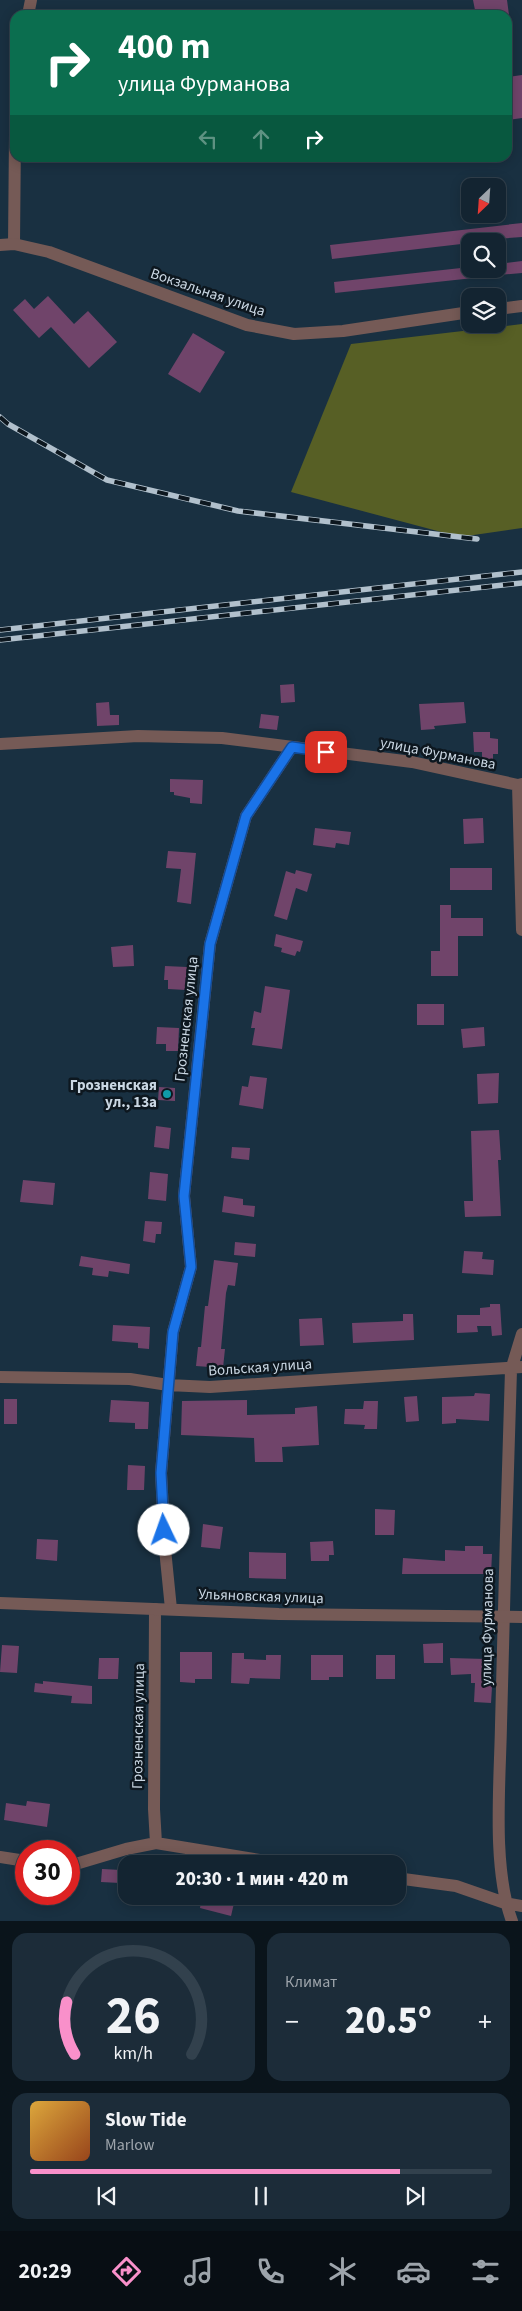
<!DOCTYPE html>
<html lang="ru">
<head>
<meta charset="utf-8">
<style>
	:root { --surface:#132431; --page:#1c2c39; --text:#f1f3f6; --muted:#9da4ab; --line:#32414d; --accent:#f990ca }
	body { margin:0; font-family:"Source Sans 3",sans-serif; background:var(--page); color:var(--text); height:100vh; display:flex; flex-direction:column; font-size:19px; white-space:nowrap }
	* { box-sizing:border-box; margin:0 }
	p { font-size:16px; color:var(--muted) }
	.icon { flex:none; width:28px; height:28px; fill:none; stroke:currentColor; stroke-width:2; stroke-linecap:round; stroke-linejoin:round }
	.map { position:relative; height:1921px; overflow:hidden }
	.drawer { display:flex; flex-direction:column; gap:12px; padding:12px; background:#0a141b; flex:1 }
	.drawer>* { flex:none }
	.guide { position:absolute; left:10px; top:10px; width:502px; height:152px; border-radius:15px; box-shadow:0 2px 12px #0003,0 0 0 1px var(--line); background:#0b6e4f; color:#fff; overflow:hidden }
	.needle { width:32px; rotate:205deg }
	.controls { position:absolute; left:461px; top:178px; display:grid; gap:10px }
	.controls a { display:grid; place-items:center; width:45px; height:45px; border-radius:10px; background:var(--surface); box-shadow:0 2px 12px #0003,0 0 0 1px var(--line); font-size:25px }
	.speed { position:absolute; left:15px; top:1840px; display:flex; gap:10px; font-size:25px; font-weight:700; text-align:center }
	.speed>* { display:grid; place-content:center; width:65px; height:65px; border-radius:50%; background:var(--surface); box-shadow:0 2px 12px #0003,0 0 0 1px var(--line); line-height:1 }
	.speed .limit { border:8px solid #d22; background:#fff; color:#111 }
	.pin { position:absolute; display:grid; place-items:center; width:42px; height:42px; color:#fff; margin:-21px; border-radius:10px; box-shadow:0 2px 8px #0006 }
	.me { position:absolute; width:55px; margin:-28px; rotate:357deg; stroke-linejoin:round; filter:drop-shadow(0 0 4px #0008) }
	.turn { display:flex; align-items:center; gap:18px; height:105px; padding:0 25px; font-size:22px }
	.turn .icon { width:65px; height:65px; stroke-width:2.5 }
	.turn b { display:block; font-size:35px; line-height:42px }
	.lanes { display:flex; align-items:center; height:48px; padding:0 25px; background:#0003; justify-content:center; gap:25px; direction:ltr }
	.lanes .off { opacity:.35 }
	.big { font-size:38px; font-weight:800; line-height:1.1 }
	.drawer .widget { flex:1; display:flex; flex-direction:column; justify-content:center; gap:8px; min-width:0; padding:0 18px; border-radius:15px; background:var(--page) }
	.drawer .dial { align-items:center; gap:0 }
	.dial svg { height:130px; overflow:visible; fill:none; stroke:var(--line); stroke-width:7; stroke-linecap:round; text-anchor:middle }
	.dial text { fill:var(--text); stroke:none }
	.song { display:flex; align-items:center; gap:15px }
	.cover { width:60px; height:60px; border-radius:8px; background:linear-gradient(135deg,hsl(40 70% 55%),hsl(20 70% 35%)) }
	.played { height:5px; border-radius:2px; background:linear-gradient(90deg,var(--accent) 80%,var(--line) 80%) }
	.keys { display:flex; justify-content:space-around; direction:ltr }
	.heat { display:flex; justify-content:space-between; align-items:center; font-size:28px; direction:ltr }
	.drawer .tiles { flex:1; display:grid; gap:12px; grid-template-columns:1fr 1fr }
	.widget:last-child { grid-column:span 2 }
	.trip { position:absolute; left:118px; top:1855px; width:288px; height:50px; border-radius:15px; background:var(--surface); box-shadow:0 2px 12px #0003,0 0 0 1px var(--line); font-weight:800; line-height:50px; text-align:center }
	.menu { display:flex; height:80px; justify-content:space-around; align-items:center; background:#080e14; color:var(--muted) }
	.menu .icon { width:35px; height:35px }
	.menu .current { color:var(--accent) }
	.menu b { font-size:22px; color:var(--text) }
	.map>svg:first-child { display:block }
	.forest { fill:#575f25 }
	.building { fill:#70446a }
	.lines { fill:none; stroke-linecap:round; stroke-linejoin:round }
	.minor { stroke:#755a56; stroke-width:12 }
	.tertiary { stroke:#755a56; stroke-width:12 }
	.rail-casing { stroke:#b1c0cc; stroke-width:5.5 }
	.rail { stroke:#0d171f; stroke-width:4; stroke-dasharray:11; stroke-linecap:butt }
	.route-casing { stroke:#114b97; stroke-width:12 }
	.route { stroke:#1a73e8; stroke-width:9 }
	.culture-dot { fill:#0f9aa8; stroke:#0d171f; stroke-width:2 }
	.labels { text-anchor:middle; stroke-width:5; stroke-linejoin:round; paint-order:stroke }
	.street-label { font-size:15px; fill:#cad7e3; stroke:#0d171f }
	.poi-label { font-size:15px; font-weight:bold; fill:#cad7e3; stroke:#0d171f; text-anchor:end }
</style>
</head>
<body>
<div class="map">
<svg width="522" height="1921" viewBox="0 0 522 1921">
	<rect width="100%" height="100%" fill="#193041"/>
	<!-- forest -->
	<path class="forest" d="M522,324v204l-62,9 -169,-45 60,-148z"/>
	<!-- building -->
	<path class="building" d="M473,0h34l2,15h-33z
		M522,75v43l-14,2v-43z
		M522,223v14l-52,4v2l-138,16 -2,-14z
		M522,261v12l-24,2v-11z
		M470,267l21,2 1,7 -157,17 -1,-11z
		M48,296l26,28 14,-13 29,31 -28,26 -38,-41 -12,11 -26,-28 12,-11 9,10z
		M193,333l32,19 -25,41 -32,-19z
		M294,684l1,18 -14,1 -1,-18z
		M109,702l1,13h9v10l-22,1 -1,-23z
		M464,702l2,21 -32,3 1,3 -14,1 -2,-26z
		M261,714l18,2 -2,14 -18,-2z
		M473,732h17v6l8,1v15h-5v5h-11v-7h-8z
		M170,779l33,1 -1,24 -12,-1v-5l-16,-3v-3h-4z
		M483,818l1,25 -20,1 -1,-25z
		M315,828l36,4 -2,13 -13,-2 -1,5 -22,-3z
		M168,851l28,2 -5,51 -14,-2 4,-33 -15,-1z
		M450,868h42v22h-42z
		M296,870l16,4 -5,18 -11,-4 -9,32 -13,-4 12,-45 9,3z
		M440,905h11v13h32v18h-25v40h-27v-25h9z
		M276,934l27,7 -3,11 -3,-1 -2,5 -14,-4 1,-4 -8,-2z
		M133,945l1,21 -21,1 -2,-20z
		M165,966l22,1 -1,23 -18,-1v-9h-4z
		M265,986l25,4 -8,59 -30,-4 3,-17h-4l3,-17 7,2z
		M417,1004h27v21h-27z
		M157,1027l22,1 -1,23h-12v-7h-10z
		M484,1027l1,19 -22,2 -2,-19z
		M499,1073l-1,30 -20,1 -1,-30z
		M250,1076l17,2 -4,31 -24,-4 3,-19 6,1z
		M159,1087l16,1v13l-17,-1z
		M156,1126l15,2 -2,21 -15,-2z
		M499,1130l2,30h-3l3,56 -36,1 -1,-16h9l-2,-70z
		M232,1147l18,1 -1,12 -18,-2z
		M150,1172l18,2 -2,27 -18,-2z
		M23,1180l32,3 -2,22 -33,-3z
		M224,1196l19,3v6l12,1 -1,11 -32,-5z
		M145,1221l17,1 -1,12h-5l-1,9 -12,-2z
		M235,1242l21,2 -1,13 -21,-2z
		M464,1251l19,1 -1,7 12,1 -1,15 -31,-2z
		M81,1256l49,8 -1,10 -20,-3 -1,6 -16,-2 1,-7 -14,-2z
		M214,1260l24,3 -3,23 -7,-1 -2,8 -5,56h4l-2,19 -27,-2 2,-19h3l4,-41h3z
		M490,1304h10l2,31 -10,1 -1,-10h-14l1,6 -21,1v-18h23v-7l10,-1z
		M403,1314h10l1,26 -61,3 -1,-20 51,-2z
		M322,1318l2,27 -24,1 -1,-27z
		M113,1325l37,2 -1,22 -11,-1v-5l-26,-2z
		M475,1393l15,1 -1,27 -33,-2v4l-14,1v-27l32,-1z
		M417,1396l2,25 -13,1 -2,-25z
		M4,1399h13v25h-13z
		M111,1400l38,2 -1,27h-13v-6l-26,-1z
		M247,1400v15l48,-1v-6l22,-2 2,39 -37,2 1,15h-28l-1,-24 -73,-3 1,-34z
		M364,1401h14l-1,28h-13l1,-4 -21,-1 1,-15h18z
		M128,1465l17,1 -1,24h-17z
		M375,1509l20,1 -1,25h-19z
		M203,1524l20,3 -3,22 -19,-2z
		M37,1539l21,1 -1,21 -21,-2z
		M333,1541l1,14h-5v6h-18l-1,-19z
		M465,1546h18v8h9l-1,20h-89l1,-16 42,3v-11l20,1z
		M249,1552l37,1v26l-37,-1z
		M443,1643v20h-19l-1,-19z
		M2,1645l17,1 -2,27 -17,-1z
		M180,1652h32v27h-17v4l-15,-1z
		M232,1653h12v6l22,1v-5h15l-1,24 -30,-1 -1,6 -18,-1z
		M311,1655h32v22h-14v3h-18z
		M376,1655h19v24h-19z
		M99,1658h20l-1,21h-20z
		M450,1658l36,1 -1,11 8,1 -2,32 -17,-1 1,-19h-4v-9l-20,1z
		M43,1681l49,5v18l-21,-1 1,-7 -38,-4 1,-9 8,1z
		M27,1801l23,3 -3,23 -43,-7 2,-17 20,3z
		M102,1869l19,1 -1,13 -19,-1z
		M202,1896h22l11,3 -4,17 -31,-8z"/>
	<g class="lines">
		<!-- minor -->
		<path class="minor" d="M28,15l3,-15
			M14,244l1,-110
			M0,744l138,-8 84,2 190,24 106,23 4,-1
			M518,785l4,145
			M0,1377l130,2 38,6 42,2 312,-20
			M155,1609l-1,200 2,34
			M171,1609l-6,-60 -4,-76 12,-141 18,-65 -7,-71 26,-252 36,-128 46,-69
			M0,1857l26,4
			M69,1866l57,-17 30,-6 128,21
			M396,1878l60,8 49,17 17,3
			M512,1921c-20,-53 -12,-138 -11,-196 3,-118 6,-237 10,-355l11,-36"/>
		<!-- tertiary -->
		<path class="tertiary" d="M0,245l14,-1 35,8 198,73 47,9 49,-3 127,-19
			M498,309l24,-3
			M0,1603l279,11 243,3"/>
		<!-- rail casing -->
		<g class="rail-casing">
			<path id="rail" d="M0,417l8,7 99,56 131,31 239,28
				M0,630l522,-58
				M0,640l522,-57"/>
		</g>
		<!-- rail -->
		<use href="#rail" class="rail"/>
	</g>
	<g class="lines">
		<!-- route casing -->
		<g class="route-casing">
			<path id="route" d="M164,1530l-3,-57 12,-141 18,-65 -7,-71 26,-252 36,-128 46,-69 34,5"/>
		</g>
		<!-- route -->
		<use href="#route" class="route"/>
	</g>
	<!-- markers -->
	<circle class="culture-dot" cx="167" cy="1094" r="5"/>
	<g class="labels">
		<!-- street labels -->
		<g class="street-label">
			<text transform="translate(208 292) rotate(19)" y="5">Вокзальная улица</text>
			<text transform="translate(438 753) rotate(11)" y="5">улица Фурманова</text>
			<text transform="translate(186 1019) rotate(-84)" y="5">Грозненская улица</text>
			<text transform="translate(260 1367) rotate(-4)" y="5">Вольская улица</text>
			<text transform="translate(261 1596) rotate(2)" y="5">Ульяновская улица</text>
			<text transform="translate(487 1627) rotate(-89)" y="5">улица Фурманова</text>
			<text transform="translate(138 1726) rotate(-89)" y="5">Грозненская улица</text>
		</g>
		<!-- poi labels -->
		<g class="poi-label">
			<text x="157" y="1090">Грозненская<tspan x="157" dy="17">ул., 13а</tspan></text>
		</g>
	</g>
</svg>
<div class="controls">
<a><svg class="needle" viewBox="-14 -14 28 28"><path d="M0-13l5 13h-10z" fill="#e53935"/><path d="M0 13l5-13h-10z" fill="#9da4ab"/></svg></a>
<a><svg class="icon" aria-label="search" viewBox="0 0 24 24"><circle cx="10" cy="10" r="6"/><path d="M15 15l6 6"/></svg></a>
<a><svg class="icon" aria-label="layers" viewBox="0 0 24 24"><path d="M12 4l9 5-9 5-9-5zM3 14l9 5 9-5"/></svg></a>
</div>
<div class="speed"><div class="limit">30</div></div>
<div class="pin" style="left:326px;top:752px;background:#d93025"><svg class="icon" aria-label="arrive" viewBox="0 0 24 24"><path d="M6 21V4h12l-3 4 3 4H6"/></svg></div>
<svg class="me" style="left:164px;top:1530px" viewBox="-20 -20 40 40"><circle r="19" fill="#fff"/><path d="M0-13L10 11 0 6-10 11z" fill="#1a73e8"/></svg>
<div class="trip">20:30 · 1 мин · 420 m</div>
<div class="guide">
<div class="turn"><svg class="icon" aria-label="right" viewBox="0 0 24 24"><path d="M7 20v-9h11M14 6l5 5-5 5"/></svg><div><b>400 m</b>улица Фурманова</div></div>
<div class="lanes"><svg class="icon off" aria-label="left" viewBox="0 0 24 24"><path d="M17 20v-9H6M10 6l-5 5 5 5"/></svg><svg class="icon off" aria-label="ahead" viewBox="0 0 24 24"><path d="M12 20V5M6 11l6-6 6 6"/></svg><svg class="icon" aria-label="right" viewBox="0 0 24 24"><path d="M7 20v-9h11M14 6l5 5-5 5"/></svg></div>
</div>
</div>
<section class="drawer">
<div class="tiles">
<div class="widget dial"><svg viewBox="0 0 100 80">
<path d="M14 69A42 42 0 1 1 86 69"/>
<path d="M14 69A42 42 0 0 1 9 37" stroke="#f990ca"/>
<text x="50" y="56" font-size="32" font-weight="700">26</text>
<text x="50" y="72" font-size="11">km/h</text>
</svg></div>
<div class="widget"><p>Климат</p>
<div class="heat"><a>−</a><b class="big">20.5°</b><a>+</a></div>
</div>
<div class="widget">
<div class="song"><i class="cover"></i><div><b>Slow Tide</b><p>Marlow</p></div></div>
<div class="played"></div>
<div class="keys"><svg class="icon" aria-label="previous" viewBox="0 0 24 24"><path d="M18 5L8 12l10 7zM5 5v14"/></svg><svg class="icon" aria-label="pause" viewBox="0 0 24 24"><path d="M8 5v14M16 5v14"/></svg><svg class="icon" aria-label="next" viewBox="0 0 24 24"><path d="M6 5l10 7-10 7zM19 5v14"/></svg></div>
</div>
</div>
</section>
<nav class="menu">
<b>20:29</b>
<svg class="icon current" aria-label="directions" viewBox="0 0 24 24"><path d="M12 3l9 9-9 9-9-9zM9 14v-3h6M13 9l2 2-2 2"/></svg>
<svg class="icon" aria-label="music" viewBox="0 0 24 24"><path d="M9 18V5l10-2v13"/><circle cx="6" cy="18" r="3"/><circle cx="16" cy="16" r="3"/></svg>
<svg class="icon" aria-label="phone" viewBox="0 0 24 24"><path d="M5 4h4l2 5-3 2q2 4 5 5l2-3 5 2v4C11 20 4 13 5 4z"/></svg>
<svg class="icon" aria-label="climate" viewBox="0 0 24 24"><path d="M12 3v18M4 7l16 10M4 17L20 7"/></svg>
<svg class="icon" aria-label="car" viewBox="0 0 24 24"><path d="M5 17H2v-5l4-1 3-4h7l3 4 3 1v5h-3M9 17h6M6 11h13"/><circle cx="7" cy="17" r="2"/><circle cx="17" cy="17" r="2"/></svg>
<svg class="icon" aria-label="filters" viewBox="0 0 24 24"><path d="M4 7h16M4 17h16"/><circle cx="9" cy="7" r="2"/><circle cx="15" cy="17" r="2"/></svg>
</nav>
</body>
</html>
